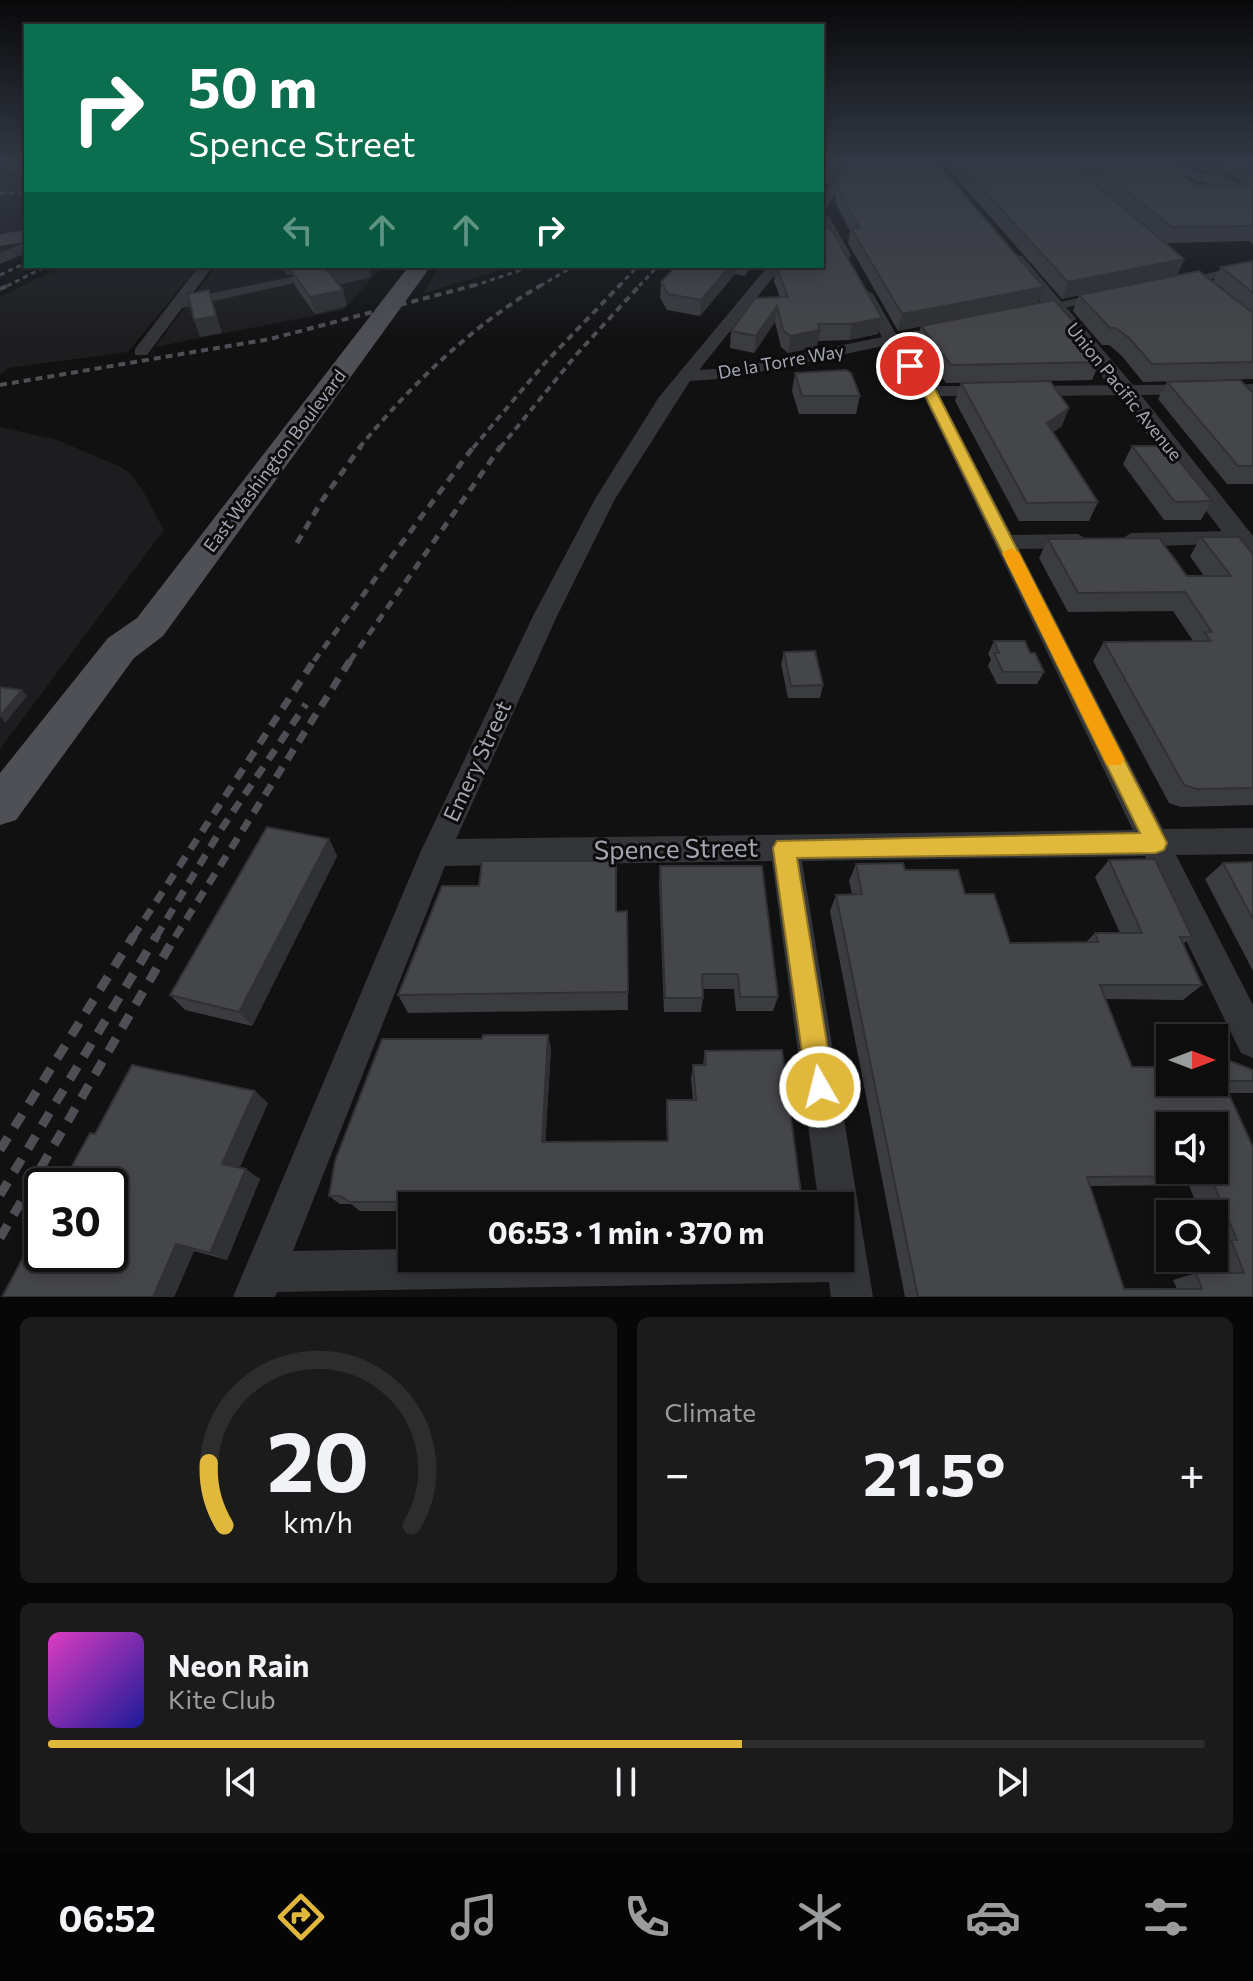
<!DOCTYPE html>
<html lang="en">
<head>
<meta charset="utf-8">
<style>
	:root { --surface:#0d0d0e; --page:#1b1b1c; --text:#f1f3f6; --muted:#9a9c9e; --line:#2d2d2e; --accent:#e0b83b }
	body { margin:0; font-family:Commissioner,sans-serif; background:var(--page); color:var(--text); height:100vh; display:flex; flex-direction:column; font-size:30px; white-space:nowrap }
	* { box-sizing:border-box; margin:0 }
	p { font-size:26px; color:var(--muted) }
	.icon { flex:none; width:44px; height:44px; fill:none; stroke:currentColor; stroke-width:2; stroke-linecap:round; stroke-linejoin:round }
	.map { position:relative; height:1297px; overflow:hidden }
	.drawer { display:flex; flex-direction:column; gap:20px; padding:20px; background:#070708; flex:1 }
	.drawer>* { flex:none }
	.top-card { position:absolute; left:24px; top:24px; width:800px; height:244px; border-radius:0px; box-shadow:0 4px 12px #0003,0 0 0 2px var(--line); background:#0b6e4f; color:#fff; overflow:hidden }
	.needle { width:52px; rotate:90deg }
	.buttons { position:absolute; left:1156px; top:1024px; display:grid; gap:16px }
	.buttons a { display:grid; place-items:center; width:72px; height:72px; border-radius:0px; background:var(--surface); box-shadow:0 4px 12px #0003,0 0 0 2px var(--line); font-size:40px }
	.speed { position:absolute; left:24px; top:1168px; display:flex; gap:16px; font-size:40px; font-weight:700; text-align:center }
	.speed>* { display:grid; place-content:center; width:104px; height:104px; border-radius:50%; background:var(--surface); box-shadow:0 4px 12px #0003,0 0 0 2px var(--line); line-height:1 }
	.speed .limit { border:4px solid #111; border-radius:12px; background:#fff; color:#111 }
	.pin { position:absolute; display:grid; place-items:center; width:68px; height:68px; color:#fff; margin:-34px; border:4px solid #fff; border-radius:50%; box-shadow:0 2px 8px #0007 }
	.me { position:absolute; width:88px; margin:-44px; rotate:352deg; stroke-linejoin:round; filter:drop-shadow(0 0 6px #0008) }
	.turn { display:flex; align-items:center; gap:28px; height:168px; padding:0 32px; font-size:36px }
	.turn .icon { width:104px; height:104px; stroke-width:2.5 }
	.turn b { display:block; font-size:56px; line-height:68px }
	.lanes { display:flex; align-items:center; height:76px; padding:0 32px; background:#0003; justify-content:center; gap:40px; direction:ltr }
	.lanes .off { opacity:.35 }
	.big { font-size:60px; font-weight:700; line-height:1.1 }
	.drawer .tile { flex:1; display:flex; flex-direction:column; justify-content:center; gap:12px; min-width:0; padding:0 28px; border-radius:12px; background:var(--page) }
	.drawer .dial { align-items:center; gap:0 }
	.dial svg { height:208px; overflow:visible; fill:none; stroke:var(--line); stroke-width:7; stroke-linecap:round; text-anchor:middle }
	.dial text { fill:var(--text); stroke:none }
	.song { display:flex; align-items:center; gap:24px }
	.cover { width:96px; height:96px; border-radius:12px; background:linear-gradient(135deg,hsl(310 70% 55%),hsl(240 70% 35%)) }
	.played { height:8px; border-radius:4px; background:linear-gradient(90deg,var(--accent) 60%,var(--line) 60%) }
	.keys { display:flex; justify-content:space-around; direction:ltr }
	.heat { display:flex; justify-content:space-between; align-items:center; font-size:44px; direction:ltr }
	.drawer .tiles { flex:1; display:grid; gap:20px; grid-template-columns:1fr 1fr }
	.tile:last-child { grid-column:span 2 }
	.trip { position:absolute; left:398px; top:1192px; width:456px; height:80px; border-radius:0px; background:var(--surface); box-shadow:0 4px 12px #0003,0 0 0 2px var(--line); font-weight:700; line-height:80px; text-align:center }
	.menu { display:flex; height:128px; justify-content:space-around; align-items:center; background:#050506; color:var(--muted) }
	.menu .icon { width:56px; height:56px }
	.menu .on { color:var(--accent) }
	.menu b { font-size:36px; color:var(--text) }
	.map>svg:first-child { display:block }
	.built { fill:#1d1d1f }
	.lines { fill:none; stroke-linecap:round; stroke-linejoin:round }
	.minor { fill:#343539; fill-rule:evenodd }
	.tertiary { fill:#343539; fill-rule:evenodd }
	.secondary { fill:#414147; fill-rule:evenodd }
	.primary { fill:#4f4f56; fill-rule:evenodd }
	.rail-far4 { stroke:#4e4e54; stroke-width:3; stroke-dasharray:5 4; stroke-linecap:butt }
	.rail-far3 { stroke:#4e4e54; stroke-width:4; stroke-dasharray:7 5; stroke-linecap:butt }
	.rail-far2 { stroke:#4e4e54; stroke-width:5; stroke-dasharray:9 7; stroke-linecap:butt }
	.rail-far1 { stroke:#4e4e54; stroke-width:7; stroke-dasharray:12 9; stroke-linecap:butt }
	.rail { stroke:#4e4e54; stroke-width:9; stroke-dasharray:15 12; stroke-linecap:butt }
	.wall { fill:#3b3c40; fill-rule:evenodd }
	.shaded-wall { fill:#303134 }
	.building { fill:#45464a; stroke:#303134; stroke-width:2; fill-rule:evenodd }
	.route { fill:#e0b83b; stroke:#927826; stroke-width:2 }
	.slow { fill:#f59e0b }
	.labels { text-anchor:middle; stroke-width:6; stroke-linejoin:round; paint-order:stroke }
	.far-street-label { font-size:18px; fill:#a4a7b2; stroke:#0c0c0d }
	.street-label { font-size:22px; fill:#a4a7b2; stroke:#0c0c0d }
	.near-street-label { font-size:26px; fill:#a4a7b2; stroke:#0c0c0d }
</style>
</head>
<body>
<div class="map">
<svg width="1253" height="1297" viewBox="0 0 1253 1297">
	<rect width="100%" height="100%" fill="#111112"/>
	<!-- built -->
	<path class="built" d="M0,160h26v82l-26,12z
		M64,266h134l-70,86 -120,16 -8,7v-78z
		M216,266h167l-40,44 -188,37z
		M439,266h75l-90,27z
		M0,427l57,13 62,26 11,7 13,18 21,39 -164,219z"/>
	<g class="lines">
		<!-- minor -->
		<path class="minor" d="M847,160h10l-31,49 -4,1v-13z
			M1192,160h12l49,34v9z
			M822,211l6,4 23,40 -2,3 -12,-3 -15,-28z
			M1253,263v8l-80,16 -7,-4z
			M199,266h14l-24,32 155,-32h27l-189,42 -35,47h-12v-6z
			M768,266h14l-83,104 32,-2 151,-31 -23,-43 7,-4 7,4 23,40 58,-9v6l-52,11 32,44h57l9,5 -9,5h-51l72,139 66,-1 11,7 -11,7 -59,1 144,280 90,-1v26l-77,1 77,150v53l-12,-5 -96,-197 -343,5 71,436h-42l-2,-15 -552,10 -2,5h-42l187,-444 113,-237 62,-117 64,-102zM888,345l33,46 212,439 -677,9 101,-223 58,-117 75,-118 41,-3zM772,861l47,345h21v52h-428v-9l-119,2 152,-385z
			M1109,291l5,1v6l-82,16 -7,-4z
			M1253,384v10l-226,2 -9,-5 9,-5z
			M1234,531l7,2 4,5 -4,5 -110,4 -11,-7 11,-7z"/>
		<!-- tertiary -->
		<path class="tertiary" d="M26,242v11l-26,11v-11z
			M1016,255l6,1 111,129 120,151v27l-9,-3 -127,-165 -107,-131 -3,-4z"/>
		<!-- secondary -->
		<path class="secondary" d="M1142,160h22l89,30v11z
			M26,230v12l-26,4v-12z"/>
		<!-- primary -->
		<path class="primary" d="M409,266h22l-268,370 -29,22 -118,162 -16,5v-52l108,-135 29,-20z"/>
		<!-- rail-far4 -->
		<path class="rail-far4" d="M0,193h26
			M0,275l26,-12
			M7,286l40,-20
			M473,286l60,-20
			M540,286l34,-20
			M619,286l19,-20
			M639,286l19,-20"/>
		<!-- rail-far3 -->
		<path class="rail-far3" d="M0,289l11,-5
			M0,385l270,-46 209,-55
			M359,448c52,-63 113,-123 184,-164
			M473,448l71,-84 77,-80
			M500,448l76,-93 65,-71"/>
		<!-- rail-far2 -->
		<path class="rail-far2" d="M297,543l24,-41 40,-56
			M314,661l160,-215
			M350,661l151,-215"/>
		<!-- rail-far1 -->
		<path class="rail-far1" d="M133,937l182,-278
			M156,937l64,-106 86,-127
			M175,937l176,-278"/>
		<!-- rail -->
		<path class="rail" d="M0,1150l134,-215
			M0,1195l157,-260
			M0,1238l176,-303"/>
	</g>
	<!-- wall -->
	<path class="wall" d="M4,160h22v10l-17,1z
		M822,160l19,4 -14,21 -2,-3 -3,4z
		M941,160h221v1l33,24 53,1 -37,-26h42v84l-4,-3 -83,2 18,16 -7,16 36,7 8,-15 32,-6v118l-110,3 -22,-27 -12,-10h-7l-29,-34 6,-16 -17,4z
		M1172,160h18l-6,4z
		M837,186l201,117 42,26 -2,5 22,28 -8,18 -146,3 -29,-40 4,-17 -23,5 -50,-88 2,-12 -15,-30z
		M281,266h87l3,11 -33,8 5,5 4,16 -32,8 -20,-28 -3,-12 -5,1z
		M676,266h77l-8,10 -10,-2 -35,42 -33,-6 -7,-12 1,-16z
		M776,266l102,68 -29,6 -31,1 -1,6 -29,6 -7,-6 -6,-25 -21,31 -24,-5 1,-17 49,-34 -6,-16z
		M795,373l65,23 -4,18h-57l-7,-23z
		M1167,382l86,11v91h-26l-69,-85z
		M961,383l101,43 -9,6 45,70 -9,19h-70l-64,-120z
		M1132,446l80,55 -11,19h-37l-41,-56z
		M1201,537l52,17v251l-72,2 -12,-4 -76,-142 11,-19 89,-1 -20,-30 -105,1 -29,-54 9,-19 139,37h17l-14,-20z
		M994,641l36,12 14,19 -7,12h-40l-9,-18 3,-7 -3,-5z
		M784,652l39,33 -3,13h-32l-7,-34z
		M329,839l8,17 -85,170 -67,-16 -15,-15z
		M1109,860l83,77 -9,7 19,41 -19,15 -77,-1 26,68 82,15v-24l4,-2 35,14v23h-25l25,204h-348l-75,-386 6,-16 16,-1 -3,-13 7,-17 49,6 60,24 45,49 76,-1 9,-9h25l-25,-56zM1189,1185l11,29h14v44h-2l6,15h-22l-23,7 4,9h-53l-34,-103z
		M1253,862v109l-48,-92 18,-16z
		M660,866l118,131 -5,14h-37l-2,-22h-31v9l-2,14h-37l-5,-129z
		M627,911l1,99 -220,3 -10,-18 219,-83z
		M551,1048l-6,94 122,-1 -1,-30 1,-11h26l-2,-22 2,-13h10l2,-14 97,150 -4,5h-386v5h-52l-9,-7h-11l-11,-8z
		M268,1103l-29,65 21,11 -33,81 -33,-9 -20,46h-172l93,-163z"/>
	<!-- shaded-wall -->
	<path class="shaded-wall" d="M834,160h7v4l-14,21 2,-14z
		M827,168l-2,14 -3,4v-12z
		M1184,259l-7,16 -115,24 6,-17z
		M285,266h55l-49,4 1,4 -5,1z
		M346,266h22l3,11 -40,9 -4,-16z
		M730,266h6l-1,8 -35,42 1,-16z
		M746,266h7l-8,10z
		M1044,287l-6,17 -140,27 4,-17z
		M209,290l13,43 -22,4 -6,-17z
		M343,290l4,16 -32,8 -5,-17z
		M777,306l-2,16 -21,31 2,-17z
		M882,318l-4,16 -29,6 3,-16z
		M820,330l-3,17 -29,6 2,-17z
		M1069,408l-7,18 -23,15 8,-18z
		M22,690l5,6 -22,27 -5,-7z
		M329,839l8,17 -85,170 -13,-14z
		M548,1035l3,13 -6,104 -3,-10z
		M255,1091l13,12 -31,71 -15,-10z
		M246,1169l14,10 -33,81 -17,-7z
		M176,1244l18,7 -20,46h-21z"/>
	<!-- building -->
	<path class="building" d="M822,160h15l-8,11 -2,-3 -5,6z
		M854,160h80l110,127 -142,27 -51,-86h8l-22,-42z
		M956,160h111l117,99 -116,23z
		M1089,160h70l36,25 51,-1 7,4v38l-81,1z
		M1237,160h16v10z
		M822,229h9l51,89 -30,6h-34l2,6 -30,6 -7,-6 -6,-24 -21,30 -25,-5 24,-33 33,-1 -12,-31h46z
		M1253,261v32l-32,-26z
		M308,266h38l-19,4 16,20 -33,7 -19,-27z
		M676,266h54l-29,34 -33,-6 -7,-12z
		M1199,271l54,42v49l-101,2 -23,-26 -13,-10h-6l-31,-33z
		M209,290l7,26 -22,4 -6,-26z
		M1054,300l26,29h-6l26,33 -149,3 -30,-39z
		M846,370l5,3 9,23h-58l-7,-23z
		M1240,380l13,13v73h-15l-71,-84z
		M1050,381l19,27 -22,15 51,79 -71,1 -66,-120z
		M1132,446h35l45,55 -37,1z
		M1201,537h38l14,17v234l-57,1 -12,-4 -80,-143 107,-1 -7,-9h8l-27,-40 -107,1 -30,-54 111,-1 28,38h44z
		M994,641h31l5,12h5l9,19h-41l-9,-19h5z
		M815,651l8,34 -32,1 -7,-34z
		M0,687l22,3 -22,26z
		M267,827l62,12 -90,173 -69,-17z
		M1155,859l37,78h-12l22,48h-102l32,82h38v15h44v-14h3l36,79v150h-335l-82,-402 26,-1 -6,-30 47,-1 2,7h53l7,24h29l16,49 88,-1 -3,-9h47l-33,-73zM1170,1126h44v44h-44zM1210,1176l27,64h-6l13,33h-48l6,16h-78l-37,-112z
		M482,861h134v51l11,-1 1,81 -230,3 44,-109h37z
		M1253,862v57l-30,-56z
		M660,866h102l16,131h-38l-2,-23h-36l1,24h-38z
		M483,1035h65l-6,107 126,-1 -1,-41h29l-3,-35h13l-1,-14 77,-1 20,151 -452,1 -10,-6h-11l6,-35 47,-122h100z
		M1218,1056l35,14v11h-24z
		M132,1065l123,26 -33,73 24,5 -36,84 -34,-9 -23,53h-151l40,-75v32h68v-68h-49l29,-53 5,1z"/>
	<!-- sky -->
	<linearGradient id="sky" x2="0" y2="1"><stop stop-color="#09090a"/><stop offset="0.47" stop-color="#323844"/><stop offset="1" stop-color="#323844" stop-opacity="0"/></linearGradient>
	<rect width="1253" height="341" fill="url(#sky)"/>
	<!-- route -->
	<path class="route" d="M910,362l26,29 231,452 -3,7 -8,3 -359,5 37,229 -4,9 -10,4 -9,-4 -4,-9 -34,-239 4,-7 363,-8 -217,-442 -19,-25z"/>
	<!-- slow -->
	<path class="slow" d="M1011,548l8,5 102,200 3,6 -3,6h-14l-105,-212z"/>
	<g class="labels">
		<!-- far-street labels -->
		<g class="far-street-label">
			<text transform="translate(781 362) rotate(-10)" y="6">De la Torre Way</text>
			<text transform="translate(1124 392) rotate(51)" y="6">Union Pacific Avenue</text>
			<text transform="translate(275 461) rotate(-53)" y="6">East Washington Boulevard</text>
		</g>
		<!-- street labels -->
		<g class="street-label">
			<text transform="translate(477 761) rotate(-65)" y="8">Emery Street</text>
		</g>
		<!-- near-street labels -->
		<g class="near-street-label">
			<text transform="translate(676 849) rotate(-1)" y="9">Spence Street</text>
		</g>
	</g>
</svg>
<div class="buttons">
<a><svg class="needle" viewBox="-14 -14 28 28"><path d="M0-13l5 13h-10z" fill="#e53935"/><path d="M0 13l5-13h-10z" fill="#9a9c9e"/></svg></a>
<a><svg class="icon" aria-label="sound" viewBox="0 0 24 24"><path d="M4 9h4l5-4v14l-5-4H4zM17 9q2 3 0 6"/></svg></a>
<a><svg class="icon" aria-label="search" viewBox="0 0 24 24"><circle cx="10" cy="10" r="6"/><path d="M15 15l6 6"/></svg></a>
</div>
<div class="speed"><div class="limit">30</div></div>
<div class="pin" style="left:910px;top:366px;background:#d93025"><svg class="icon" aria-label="arrive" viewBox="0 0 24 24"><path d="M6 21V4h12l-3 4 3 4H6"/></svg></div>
<svg class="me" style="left:820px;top:1087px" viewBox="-20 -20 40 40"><circle r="17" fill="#e0b83b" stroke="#fff" stroke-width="3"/><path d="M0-11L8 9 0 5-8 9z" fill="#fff"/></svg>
<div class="trip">06:53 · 1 min · 370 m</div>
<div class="top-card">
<div class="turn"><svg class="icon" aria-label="right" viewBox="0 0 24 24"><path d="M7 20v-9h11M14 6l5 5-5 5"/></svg><div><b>50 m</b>Spence Street</div></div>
<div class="lanes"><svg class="icon off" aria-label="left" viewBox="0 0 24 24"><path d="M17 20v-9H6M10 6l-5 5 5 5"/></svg><svg class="icon off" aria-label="ahead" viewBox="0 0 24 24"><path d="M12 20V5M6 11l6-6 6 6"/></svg><svg class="icon off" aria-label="ahead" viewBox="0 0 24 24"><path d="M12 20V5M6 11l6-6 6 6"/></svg><svg class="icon" aria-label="right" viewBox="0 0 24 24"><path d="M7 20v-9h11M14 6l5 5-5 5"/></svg></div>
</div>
</div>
<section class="drawer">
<div class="tiles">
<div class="tile dial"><svg viewBox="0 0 100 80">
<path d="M14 69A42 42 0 1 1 86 69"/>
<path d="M14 69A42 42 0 0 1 8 45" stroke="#e0b83b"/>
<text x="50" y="56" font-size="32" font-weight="700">20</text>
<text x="50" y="72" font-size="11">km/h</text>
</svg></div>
<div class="tile"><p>Climate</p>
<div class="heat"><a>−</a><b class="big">21.5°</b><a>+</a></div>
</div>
<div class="tile">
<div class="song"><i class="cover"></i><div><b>Neon Rain</b><p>Kite Club</p></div></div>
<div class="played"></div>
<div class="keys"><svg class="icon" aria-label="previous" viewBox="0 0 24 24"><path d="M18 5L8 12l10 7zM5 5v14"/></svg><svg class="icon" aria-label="pause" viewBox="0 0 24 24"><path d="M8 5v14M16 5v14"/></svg><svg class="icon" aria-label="next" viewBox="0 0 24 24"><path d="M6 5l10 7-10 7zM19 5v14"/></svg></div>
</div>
</div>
</section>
<nav class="menu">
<b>06:52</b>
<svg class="icon on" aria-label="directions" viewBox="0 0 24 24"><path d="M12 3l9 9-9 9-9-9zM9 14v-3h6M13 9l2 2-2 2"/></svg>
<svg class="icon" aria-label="music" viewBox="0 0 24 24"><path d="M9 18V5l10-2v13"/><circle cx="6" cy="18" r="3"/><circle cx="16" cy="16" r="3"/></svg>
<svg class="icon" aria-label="phone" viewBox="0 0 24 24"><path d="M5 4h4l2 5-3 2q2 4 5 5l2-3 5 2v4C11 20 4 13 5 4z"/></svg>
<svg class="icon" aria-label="climate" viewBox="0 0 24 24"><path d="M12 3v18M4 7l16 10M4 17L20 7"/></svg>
<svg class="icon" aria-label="car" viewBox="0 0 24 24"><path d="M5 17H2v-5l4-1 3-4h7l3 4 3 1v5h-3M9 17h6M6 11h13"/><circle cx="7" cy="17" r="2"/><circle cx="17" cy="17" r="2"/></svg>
<svg class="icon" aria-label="filters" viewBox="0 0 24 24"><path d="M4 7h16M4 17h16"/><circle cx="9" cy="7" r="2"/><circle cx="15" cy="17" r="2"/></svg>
</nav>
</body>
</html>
